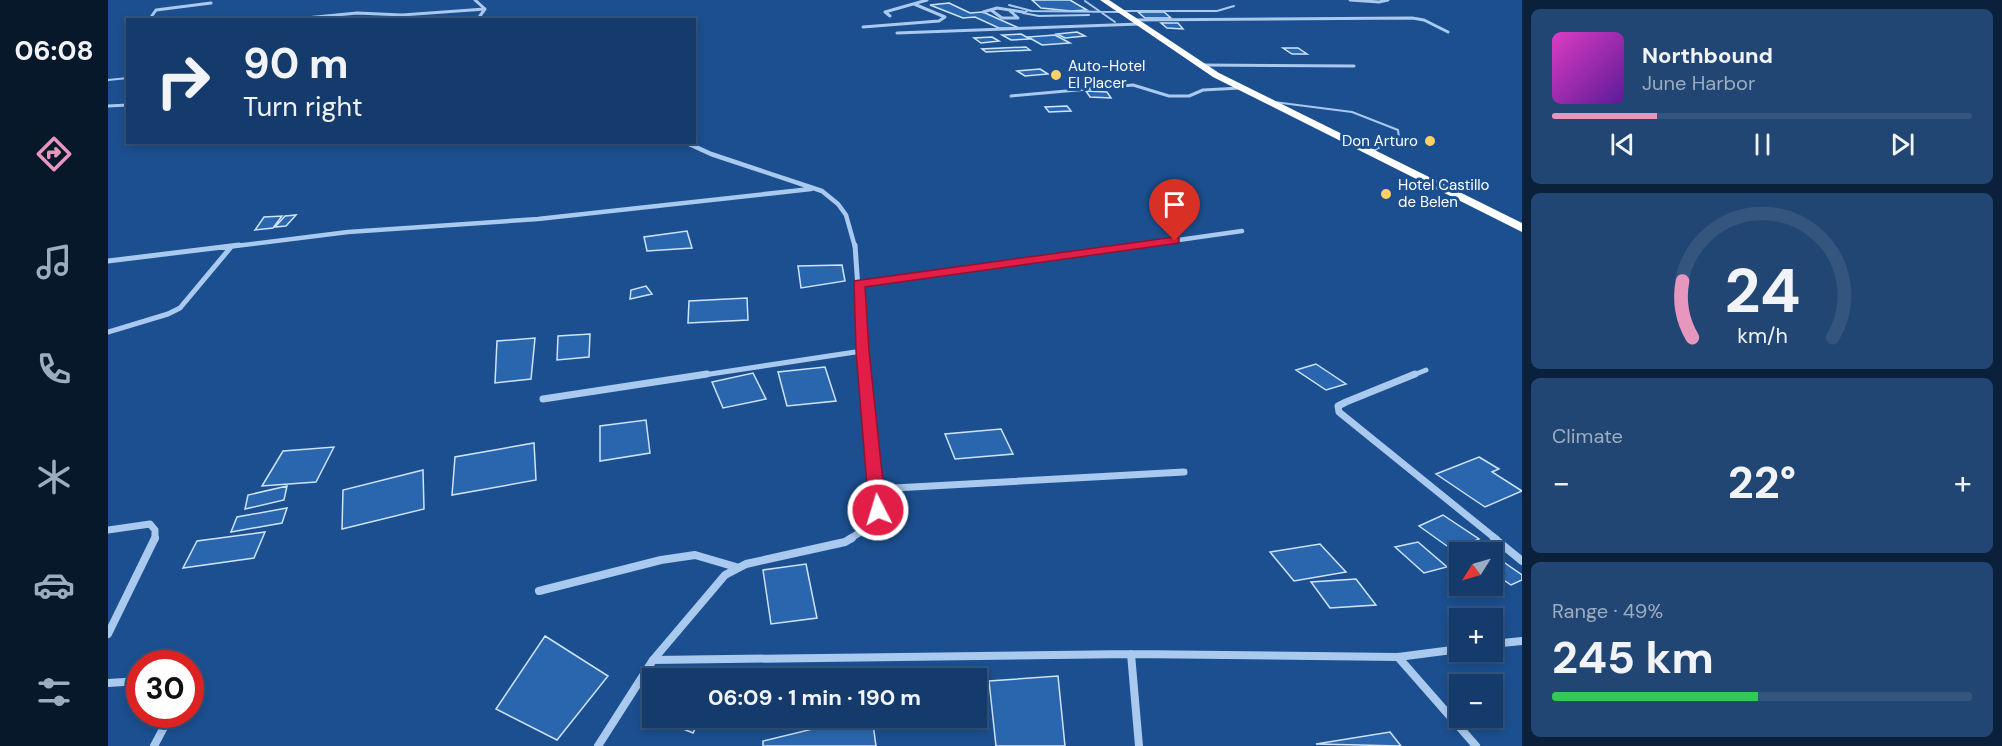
<!DOCTYPE html>
<html lang="en">
<head>
<meta charset="utf-8">
<style>
	:root { --surface:#143b6b; --page:#214673; --text:#f1f3f6; --muted:#9dadc1; --line:#33557e; --accent:#e797bd }
	body { margin:0; font-family:"DM Sans",sans-serif; background:var(--page); color:var(--text); height:100vh; display:flex; flex-direction:column; font-size:22px; white-space:nowrap }
	* { box-sizing:border-box; margin:0 }
	p { font-size:20px; color:var(--muted) }
	.icon { flex:none; width:33px; height:33px; fill:none; stroke:currentColor; stroke-width:2; stroke-linecap:round; stroke-linejoin:round }
	.map { position:relative; flex:1; overflow:hidden }
	.side { display:flex; flex-direction:column; gap:9px; padding:9px; background:#0b203b; width:480px }
	.side>* { flex:none }
	.top-card { position:absolute; left:18px; top:18px; width:570px; height:126px; border-radius:0px; box-shadow:0 3px 9px #0003,0 0 0 2px var(--line); background:#143b6b; color:var(--text); overflow:hidden }
	.needle { width:39px; rotate:233deg }
	.controls { position:absolute; left:1341px; top:542px; display:grid; gap:12px }
	.controls a { display:grid; place-items:center; width:54px; height:54px; border-radius:0px; background:var(--surface); box-shadow:0 3px 9px #0003,0 0 0 2px var(--line); font-size:30px }
	.speed { position:absolute; left:18px; top:650px; display:flex; gap:12px; font-size:30px; font-weight:700; text-align:center }
	.speed>* { display:grid; place-content:center; width:78px; height:78px; border-radius:50%; background:var(--surface); box-shadow:0 3px 9px #0003,0 0 0 2px var(--line); line-height:1 }
	.speed .limit { border:9px solid #d22; background:#fff; color:#111 }
	.pin { position:absolute; display:grid; place-items:center; width:51px; height:51px; color:#fff; margin:-62px -26px; border-radius:50% 50% 50% 0; rotate:-45deg; box-shadow:0 0 6px #0007 }
	.pin .icon { rotate:45deg }
	.me { position:absolute; width:66px; margin:-33px; rotate:355deg; stroke-linejoin:round; filter:drop-shadow(0 0 4px #0008) }
	.turn { display:flex; align-items:center; gap:21px; height:126px; padding:0 18px; font-size:27px }
	.turn .icon { width:78px; height:78px; stroke-width:2.5 }
	.turn b { display:block; font-size:42px; line-height:51px }
	.big { font-size:45px; font-weight:700; line-height:1.1 }
	.side .tile { flex:1; display:flex; flex-direction:column; justify-content:center; gap:9px; min-width:0; padding:0 21px; border-radius:9px; background:var(--page) }
	.side .dial { align-items:center; gap:0 }
	.dial svg { height:156px; overflow:visible; fill:none; stroke:var(--line); stroke-width:7; stroke-linecap:round; text-anchor:middle }
	.dial text { fill:var(--text); stroke:none }
	.song { display:flex; align-items:center; gap:18px }
	.cover { width:72px; height:72px; border-radius:9px; background:linear-gradient(135deg,hsl(310 70% 55%),hsl(270 70% 35%)) }
	.played { height:6px; border-radius:3px; background:linear-gradient(90deg,var(--accent) 25%,var(--line) 25%) }
	.keys { display:flex; justify-content:space-around; direction:ltr }
	.heat { display:flex; justify-content:space-between; align-items:center; font-size:33px; direction:ltr }
	.charge { height:9px; border-radius:4px; background:linear-gradient(90deg,#34c759 49%,var(--line) 0) }
	.trip { position:absolute; left:534px; top:668px; width:345px; height:60px; border-radius:0px; background:var(--surface); box-shadow:0 3px 9px #0003,0 0 0 2px var(--line); font-weight:700; line-height:60px; text-align:center }
	main { display:flex; flex:1; min-height:0 }
	.tab-bar { display:flex; flex-direction:column; width:108px; justify-content:space-around; align-items:center; background:#08182b; color:var(--muted) }
	.tab-bar .icon { width:42px; height:42px }
	.tab-bar .current { color:var(--accent) }
	.tab-bar b { font-size:27px; color:var(--text) }
	.map>svg:first-child { display:block }
	.building { fill:#2a66ad; stroke:#cfe3fa; stroke-width:1.5 }
	.lines { fill:none; stroke-linecap:round; stroke-linejoin:round }
	.lane-far1 { stroke:#a9c9ee; stroke-width:2 }
	.lane { stroke:#a9c9ee; stroke-width:3 }
	.street-far4 { stroke:#a9c9ee; stroke-width:3 }
	.street-far3 { stroke:#a9c9ee; stroke-width:4.5 }
	.street-far2 { stroke:#a9c9ee; stroke-width:5 }
	.street-far1 { stroke:#a9c9ee; stroke-width:7 }
	.street { stroke:#a9c9ee; stroke-width:8 }
	.highway { fill:#fff; fill-rule:evenodd }
	.route { fill:#e11d48; stroke:#92132f; stroke-width:1.5 }
	.poi-dot { fill:#ffd166; stroke:#1b4f8f; stroke-width:2 }
	.labels { text-anchor:middle; stroke-width:6; stroke-linejoin:round; paint-order:stroke }
	.far-poi-label { font-size:15px; fill:#fff; stroke:#1b4f8f; text-anchor:start }
</style>
</head>
<body>
<main>
<nav class="tab-bar">
<b>06:08</b>
<svg class="icon current" aria-label="directions" viewBox="0 0 24 24"><path d="M12 3l9 9-9 9-9-9zM9 14v-3h6M13 9l2 2-2 2"/></svg>
<svg class="icon" aria-label="music" viewBox="0 0 24 24"><path d="M9 18V5l10-2v13"/><circle cx="6" cy="18" r="3"/><circle cx="16" cy="16" r="3"/></svg>
<svg class="icon" aria-label="phone" viewBox="0 0 24 24"><path d="M5 4h4l2 5-3 2q2 4 5 5l2-3 5 2v4C11 20 4 13 5 4z"/></svg>
<svg class="icon" aria-label="climate" viewBox="0 0 24 24"><path d="M12 3v18M4 7l16 10M4 17L20 7"/></svg>
<svg class="icon" aria-label="car" viewBox="0 0 24 24"><path d="M5 17H2v-5l4-1 3-4h7l3 4 3 1v5h-3M9 17h6M6 11h13"/><circle cx="7" cy="17" r="2"/><circle cx="17" cy="17" r="2"/></svg>
<svg class="icon" aria-label="filters" viewBox="0 0 24 24"><path d="M4 7h16M4 17h16"/><circle cx="9" cy="7" r="2"/><circle cx="15" cy="17" r="2"/></svg>
</nav>
<div class="map">
<svg width="1414" height="746" viewBox="0 0 1414 746">
	<rect width="100%" height="100%" fill="#1b4f8f"/>
	<!-- building -->
	<path class="building" d="M924,0h38l17,10 -16,1 -30,-3z
		M841,3l21,10 13,-1 36,16h-20l-24,-11 -12,1 -33,-13z
		M1030,12h26l7,6h-26z
		M1053,23h17l5,6 -16,-1z
		M969,32l8,4 -20,2 -8,-4z
		M913,34l9,5 -19,1 -9,-5z
		M947,35l15,8 -28,2 -14,-8z
		M884,37l7,4 -18,2 -7,-5z
		M918,47l4,3 -44,2 -4,-3z
		M1175,48h15l9,6h-15z
		M932,69l8,5 -23,2 -8,-5z
		M978,91l21,1 4,6 -21,-1z
		M959,106l4,5 -22,1 -4,-5z
		M188,215l-10,11 -11,1 10,-11z
		M174,216l-9,12 -18,2 9,-13z
		M579,231l5,17 -45,3 -3,-14z
		M734,265l3,16 -44,7 -3,-22z
		M538,286l6,8 -22,5 1,-9z
		M639,298l1,22 -60,3 1,-22z
		M482,334l-1,23 -32,3 1,-24z
		M427,338l-4,41 -36,4 2,-42z
		M1208,364l30,20 -20,6 -30,-20z
		M717,367l11,34 -49,5 -9,-34z
		M645,373l13,26 -43,9 -11,-26z
		M538,420l4,33 -50,8v-35z
		M893,429l12,25 -58,5 -10,-25z
		M426,443l2,37 -84,15 3,-38z
		M226,447l-18,35 -54,4 21,-35z
		M1371,457l20,12 -7,3 30,19 -37,16 -49,-33z
		M315,470l1,39 -82,20 1,-39z
		M179,486l-3,14 -39,9 3,-14z
		M179,508l-5,15 -51,9 6,-15z
		M1335,515l36,24 -25,12 -35,-25z
		M157,532l-11,26 -71,10 14,-27z
		M1310,542l29,25 -23,6 -29,-26z
		M1212,544l26,28 -52,9 -24,-29z
		M1384,554l30,21v5l-11,5 -19,-13z
		M698,564l11,54 -46,6 -8,-54z
		M1248,579l20,26 -46,3 -19,-26z
		M437,636l63,40 -51,64 -61,-31z
		M573,667l32,11h-38z
		M950,676l7,70h-69l-7,-65z
		M546,717h47l-8,16z
		M754,717h10l4,29h-113v-5z
		M1282,732l11,14 -85,-2z"/>
	<g class="lines">
		<!-- lane-far1 -->
		<path class="lane-far1" d="M977,1l30,21
			M901,5l23,6
			M919,11l-4,2 16,3
			M922,11l90,1
			M1013,11h96l17,-5
			M930,16l51,-1
			M0,80l20,-2
			M1166,102l78,10 46,18 1,7 -15,8"/>
		<!-- lane -->
		<path class="lane" d="M1262,152l17,-9"/>
		<!-- street-far4 -->
		<path class="street-far4" d="M367,0l10,9 -8,11
			M1242,0l29,2 9,-2
			M889,8l-6,2 11,8h16l-9,-8
			M875,12l14,-4 26,4
			M782,16l-5,-4 42,-12
			M41,20l7,-10 55,-7
			M177,20l72,-7 45,2 83,-6
			M353,20l17,-2
			M1025,20l279,-2 12,2 24,12
			M755,27l76,-6 6,-4 -31,-13
			M789,33l242,-9
			M1092,65l154,1
			M903,96l122,-11 36,11h20l14,-6 37,-2
			M0,106l20,-1
			M576,142l6,3"/>
		<!-- street-far3 -->
		<path class="street-far3" d="M579,143l24,11 111,37 16,13 8,11 9,32
			M119,247l121,-15 190,-13 273,-30
			M1021,247l113,-16"/>
		<!-- street-far2 -->
		<path class="street-far2" d="M747,245l9,131
			M0,261l131,-16
			M751,284l281,-39
			M0,332l60,-18 12,-6 51,-61
			M589,376l165,-25
			M1303,376l15,-6"/>
		<!-- street-far1 -->
		<path class="street-far1" d="M1307,374l-69,28 -8,4 1,6 157,127
			M435,399l164,-25
			M768,489l308,-17
			M0,530l42,-6 5,6v9
			M741,539l17,-10 12,-19 -14,-136"/>
		<!-- street -->
		<path class="street" d="M1386,538l28,23
			M431,591l122,-31 34,-5 41,12
			M0,634l47,-96
			M1384,644l30,-3
			M1023,654l8,92
			M1290,657l78,89
			M545,660l478,-6 267,3 62,-8
			M0,683l32,-2
			M46,746l17,-32
			M490,746l55,-86 72,-85 21,-11 99,-22 7,-4"/>
		<!-- highway -->
		<path class="highway" d="M992,0h9l110,73 303,150v9l-309,-155z"/>
	</g>
	<!-- route -->
	<path class="route" d="M1067,237l4,1v5l-314,44 4,64 17,159 -2,4h-12l-3,-4 -13,-159 -2,-70z"/>
	<!-- markers -->
	<g class="poi-dot">
		<circle cx="948" cy="75" r="6"/>
		<circle cx="1322" cy="141" r="6"/>
		<circle cx="1278" cy="194" r="6"/>
	</g>
	<g class="labels">
		<!-- far-poi labels -->
		<g class="far-poi-label">
			<text x="960" y="71">Auto-Hotel<tspan x="960" dy="17">El Placer</tspan></text>
			<text x="1310" y="146" text-anchor="end">Don Arturo</text>
			<text x="1290" y="190">Hotel Castillo<tspan x="1290" dy="17">de Belen</tspan></text>
		</g>
	</g>
</svg>
<div class="controls">
<a><svg class="needle" viewBox="-14 -14 28 28"><path d="M0-13l5 13h-10z" fill="#e53935"/><path d="M0 13l5-13h-10z" fill="#9dadc1"/></svg></a>
<a>+</a>
<a>−</a>
</div>
<div class="speed"><div class="limit">30</div></div>
<div class="pin" style="left:1067px;top:241px;background:#d93025"><svg class="icon" aria-label="arrive" viewBox="0 0 24 24"><path d="M6 21V4h12l-3 4 3 4H6"/></svg></div>
<svg class="me" style="left:770px;top:510px" viewBox="-20 -20 40 40"><circle r="17" fill="#e11d48" stroke="#fff" stroke-width="3"/><path d="M0-11L8 9 0 5-8 9z" fill="#fff"/></svg>
<div class="trip">06:09 · 1 min · 190 m</div>
<div class="top-card">
<div class="turn"><svg class="icon" aria-label="right" viewBox="0 0 24 24"><path d="M7 20v-9h11M14 6l5 5-5 5"/></svg><div><b>90 m</b>Turn right</div></div>
</div>
</div>
<section class="side">
<div class="tile">
<div class="song"><i class="cover"></i><div><b>Northbound</b><p>June Harbor</p></div></div>
<div class="played"></div>
<div class="keys"><svg class="icon" aria-label="previous" viewBox="0 0 24 24"><path d="M18 5L8 12l10 7zM5 5v14"/></svg><svg class="icon" aria-label="pause" viewBox="0 0 24 24"><path d="M8 5v14M16 5v14"/></svg><svg class="icon" aria-label="next" viewBox="0 0 24 24"><path d="M6 5l10 7-10 7zM19 5v14"/></svg></div>
</div>
<div class="tile dial"><svg viewBox="0 0 100 80">
<path d="M14 69A42 42 0 1 1 86 69"/>
<path d="M14 69A42 42 0 0 1 9 40" stroke="#e797bd"/>
<text x="50" y="56" font-size="32" font-weight="700">24</text>
<text x="50" y="72" font-size="11">km/h</text>
</svg></div>
<div class="tile"><p>Climate</p>
<div class="heat"><a>−</a><b class="big">22°</b><a>+</a></div>
</div>
<div class="tile"><p>Range · 49%</p><b class="big">245 km</b><div class="charge"></div></div>
</section>
</main>
</body>
</html>
